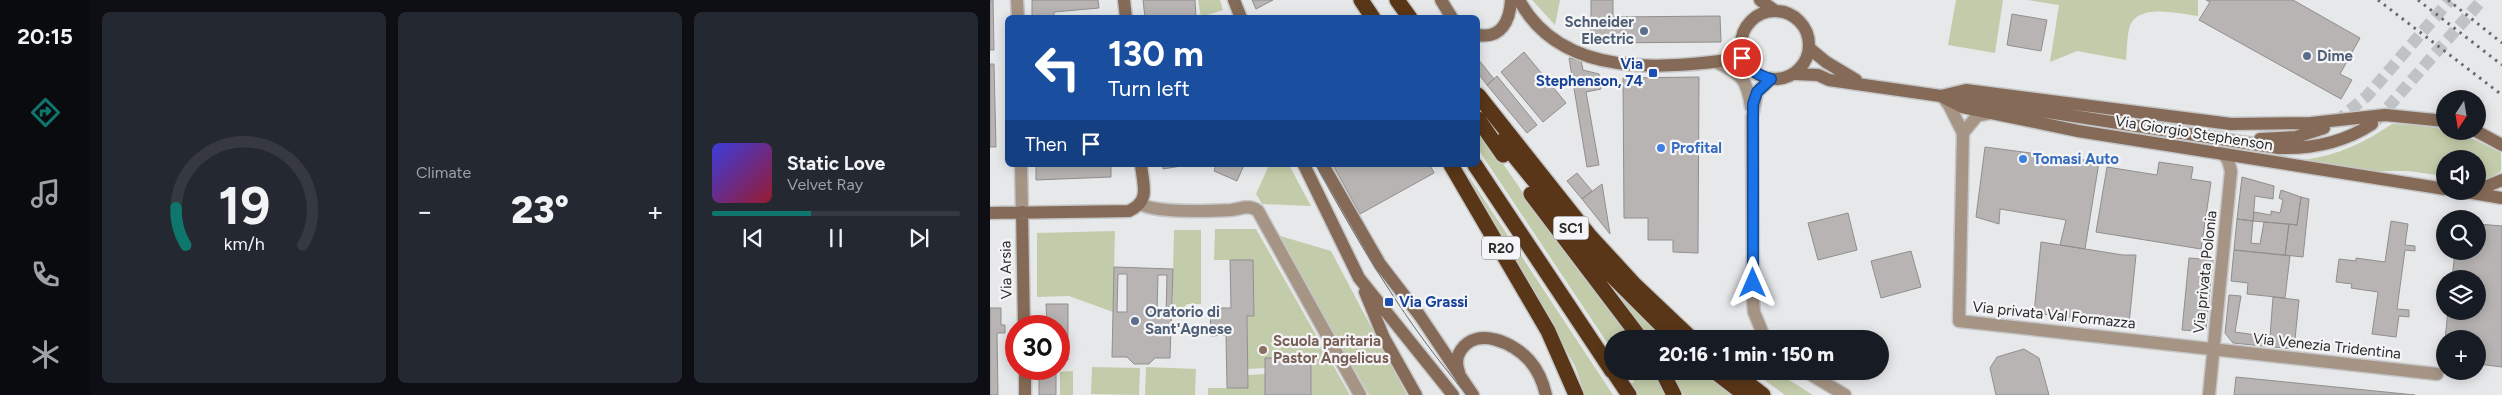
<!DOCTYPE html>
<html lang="en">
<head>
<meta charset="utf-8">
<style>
	:root { --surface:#171b24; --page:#242831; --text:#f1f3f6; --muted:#9ea1a6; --line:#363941; --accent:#0f766e }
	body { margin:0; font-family:Figtree,sans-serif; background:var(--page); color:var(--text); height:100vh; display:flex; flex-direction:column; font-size:19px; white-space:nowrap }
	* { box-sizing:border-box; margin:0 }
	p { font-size:16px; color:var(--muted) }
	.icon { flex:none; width:28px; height:28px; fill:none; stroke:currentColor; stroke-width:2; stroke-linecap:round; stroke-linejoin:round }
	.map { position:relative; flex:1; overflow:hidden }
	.panel { display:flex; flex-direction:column; gap:12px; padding:12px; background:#0d0f14; width:900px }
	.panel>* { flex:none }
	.hud { position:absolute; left:15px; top:15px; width:475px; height:152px; border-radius:8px; box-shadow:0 2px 12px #0003; background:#1a4fa0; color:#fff; overflow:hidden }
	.needle { width:32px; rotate:192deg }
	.tools { position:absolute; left:1446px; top:90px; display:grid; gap:10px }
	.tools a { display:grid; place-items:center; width:50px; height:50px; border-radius:50%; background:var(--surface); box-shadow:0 2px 12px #0003; font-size:25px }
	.speed { position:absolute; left:15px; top:315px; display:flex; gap:10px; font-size:25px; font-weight:700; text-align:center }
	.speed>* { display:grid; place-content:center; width:65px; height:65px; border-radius:50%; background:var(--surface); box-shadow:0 2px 12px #0003; line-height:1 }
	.speed .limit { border:8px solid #d22; background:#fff; color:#111 }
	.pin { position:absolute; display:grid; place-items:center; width:42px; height:42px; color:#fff; margin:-21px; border:2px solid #fff; border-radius:50%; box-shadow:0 1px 5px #0007 }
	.me { position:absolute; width:55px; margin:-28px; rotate:0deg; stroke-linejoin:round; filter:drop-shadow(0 0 4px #0008) }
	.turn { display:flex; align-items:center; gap:18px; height:105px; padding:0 20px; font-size:22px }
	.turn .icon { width:65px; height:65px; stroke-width:2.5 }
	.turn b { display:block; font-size:35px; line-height:42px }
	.then { display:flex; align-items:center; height:48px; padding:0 20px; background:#0003; gap:10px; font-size:19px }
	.big { font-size:38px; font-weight:800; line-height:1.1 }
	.panel .tile { flex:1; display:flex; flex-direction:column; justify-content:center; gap:8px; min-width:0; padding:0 18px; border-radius:8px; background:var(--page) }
	.panel .dial { align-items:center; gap:0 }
	.dial svg { height:130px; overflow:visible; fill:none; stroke:var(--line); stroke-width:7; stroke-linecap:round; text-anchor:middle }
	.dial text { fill:var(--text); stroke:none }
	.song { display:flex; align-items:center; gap:15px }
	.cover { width:60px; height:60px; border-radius:8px; background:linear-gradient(135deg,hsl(240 70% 55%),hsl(350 70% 35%)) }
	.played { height:5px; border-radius:2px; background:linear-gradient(90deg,var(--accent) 40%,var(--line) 40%) }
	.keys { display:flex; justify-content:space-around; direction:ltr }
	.heat { display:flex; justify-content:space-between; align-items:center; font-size:28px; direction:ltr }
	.panel .tiles { flex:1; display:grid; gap:12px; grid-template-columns:repeat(3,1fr) }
	.trip { position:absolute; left:614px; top:330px; width:285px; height:50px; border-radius:25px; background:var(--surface); box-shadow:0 2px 12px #0003; font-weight:800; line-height:50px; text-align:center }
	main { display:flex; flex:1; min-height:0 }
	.tab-bar { display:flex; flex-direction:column; width:90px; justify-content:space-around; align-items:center; background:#090b0e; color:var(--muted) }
	.tab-bar .icon { width:35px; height:35px }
	.tab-bar .on { color:var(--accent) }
	.tab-bar b { font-size:22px; color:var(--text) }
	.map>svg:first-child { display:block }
	.green { fill:#c3ccaa }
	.building { fill:#b7b4b3; stroke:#918f8e; fill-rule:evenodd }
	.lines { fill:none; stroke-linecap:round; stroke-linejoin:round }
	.secondary-tunnel { stroke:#c1c2c4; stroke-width:12; stroke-dasharray:12 6; stroke-linecap:butt }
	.street-casing { stroke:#c5c6c8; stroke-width:15 }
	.secondary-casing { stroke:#c5c6c8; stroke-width:15 }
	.highway-casing { stroke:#c5c6c8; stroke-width:18 }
	.street { stroke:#a69485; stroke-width:12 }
	.secondary { stroke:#856b57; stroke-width:12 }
	.highway { stroke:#593617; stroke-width:15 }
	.tram { stroke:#6b6b6c; stroke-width:1 }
	.rail { stroke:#6b6b6c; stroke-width:3; stroke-dasharray:2.5 5; stroke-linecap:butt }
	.route-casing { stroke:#114b97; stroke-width:12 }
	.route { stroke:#1a73e8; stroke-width:9 }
	.service-dot { fill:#5c6f8a; stroke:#f5f5f7; stroke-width:2 }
	.transit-dot { fill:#1a4fb4; stroke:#f5f5f7; stroke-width:2 }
	.shop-dot { fill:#3f7fe0; stroke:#f5f5f7; stroke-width:2 }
	.education-dot { fill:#8d6e63; stroke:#f5f5f7; stroke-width:2 }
	.labels { text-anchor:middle; stroke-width:4.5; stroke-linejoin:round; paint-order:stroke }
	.shield { fill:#f5f5f7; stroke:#686869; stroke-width:1 }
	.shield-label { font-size:14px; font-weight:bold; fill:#2b2b2c }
	.service-label { font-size:15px; font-weight:bold; fill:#4e5e75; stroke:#f5f5f7; text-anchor:start }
	.transit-label { font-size:15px; font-weight:bold; fill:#164399; stroke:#f5f5f7; text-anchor:end }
	.street-label { font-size:15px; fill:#2b2b2c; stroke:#f5f5f7 }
	.shop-label { font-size:15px; font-weight:bold; fill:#366cbe; stroke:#f5f5f7; text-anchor:start }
	.education-label { font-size:15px; font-weight:bold; fill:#785e54; stroke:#f5f5f7; text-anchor:start }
</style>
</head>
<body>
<main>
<nav class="tab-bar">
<b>20:15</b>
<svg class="icon on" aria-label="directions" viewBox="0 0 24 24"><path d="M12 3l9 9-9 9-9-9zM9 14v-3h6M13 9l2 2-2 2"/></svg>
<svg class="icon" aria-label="music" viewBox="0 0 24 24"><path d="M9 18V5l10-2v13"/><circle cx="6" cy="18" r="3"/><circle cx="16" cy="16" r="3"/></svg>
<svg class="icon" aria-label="phone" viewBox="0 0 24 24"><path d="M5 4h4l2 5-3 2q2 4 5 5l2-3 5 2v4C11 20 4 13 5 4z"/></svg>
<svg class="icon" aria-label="climate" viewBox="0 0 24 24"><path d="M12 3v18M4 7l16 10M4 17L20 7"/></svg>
</nav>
<section class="panel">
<div class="tiles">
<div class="tile dial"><svg viewBox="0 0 100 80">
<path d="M14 69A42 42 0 1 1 86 69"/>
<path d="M14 69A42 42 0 0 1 8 46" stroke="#0f766e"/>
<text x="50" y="56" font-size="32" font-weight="700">19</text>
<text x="50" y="72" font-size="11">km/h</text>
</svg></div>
<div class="tile"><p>Climate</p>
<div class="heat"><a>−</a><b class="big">23°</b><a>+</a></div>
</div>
<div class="tile">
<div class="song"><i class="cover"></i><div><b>Static Love</b><p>Velvet Ray</p></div></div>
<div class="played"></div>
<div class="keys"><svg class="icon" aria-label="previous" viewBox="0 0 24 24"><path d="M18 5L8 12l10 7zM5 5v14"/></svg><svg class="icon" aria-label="pause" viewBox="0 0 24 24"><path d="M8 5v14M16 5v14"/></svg><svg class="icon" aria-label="next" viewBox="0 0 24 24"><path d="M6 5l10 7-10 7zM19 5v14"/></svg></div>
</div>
</div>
</section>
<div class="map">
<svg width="1512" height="395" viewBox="0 0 1512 395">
	<rect width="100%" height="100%" fill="#e7e8ea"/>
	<!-- green -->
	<path class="green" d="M208,0h22l3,10 -22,7z
		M542,0h28l-5,25z
		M966,0h47l-8,53 -47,-8z
		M1038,0h170v16c-20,-2 -62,-14 -69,13 -2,9 -2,21 -3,31l-49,-9 -27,11 9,-57z
		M1402,124c44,1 69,7 109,29v18l-13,8 -10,1v-21h-33v17l-37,-5h-33l-71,-11c34,-5 60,-17 88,-36z
		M488,127l73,107 84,105h-23v11l-134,-201z
		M279,165h20l22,41 -49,-2 -6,-10z
		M480,178l143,217h-28l-10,-29 -20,-35 -89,-151z
		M225,229h41l94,166h-39v-37h-46v10l-17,1 -1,-53h7l-1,-56h-39z
		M184,230h27v74h-14l-9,9h-6z
		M125,231l-2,81 -44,-16 -32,1v-64z
		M287,235l54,16 76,144h-38z
		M620,284l56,55h-17l-41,-53z
		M102,367l48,1 -1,27 -48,-1z
		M156,367l50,2 -1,26h-50z
		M83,371v24h-13v-23z
		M637,371h30l13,24h-53l17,-13z
		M681,371h33l30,24h-50z
		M762,371h23l38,24h-28z
		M275,374v21h-57v-7h40v-13z"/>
	<!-- building -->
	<path class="building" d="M0,0h3l1,50h-4z
		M42,0h66l1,8 -45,4v6h-22z
		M153,0h52l1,18h-51z
		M262,0h21l-17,9z
		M601,0h22v17l107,-1 1,26 -122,1 -8,-7z
		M1216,0h87l67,38 -20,36 12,6 -11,19 -142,-79 11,-18z
		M1022,14l35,6 -6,31 -34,-6z
		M534,52l42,51 -23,19 -42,-50z
		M579,58l12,2 2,10 16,4 2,15 -15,3 13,73 -12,2z
		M488,59l16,20 -7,6 -9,-12z
		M0,64h4l2,83h-6z
		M507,76l40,49 -10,8 -40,-48z
		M709,77l-1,176 -25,-1v-12h-25v-22h-24l-1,-140z
		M995,147l114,15 -14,87 -25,-4 6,-25 -66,-11 -1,15 -23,-7z
		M1169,162l34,5 -2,12 20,3 -10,67 -105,-17 11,-65 50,8z
		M46,165h75v12l-75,3z
		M173,165h24l-24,4z
		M226,165h28l-7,16 -23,-10z
		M343,165h97l4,8 -74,41z
		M587,173l15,18 -10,8 -15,-18z
		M1252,177l32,9 -1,13 -18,-3 -2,25 -16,-2z
		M612,184l8,50 -28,-35z
		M1291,190l20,7 -4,28 -44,-4 1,-9 17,3v-4l9,2 3,-13 -4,-2z
		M1311,197l8,2 -6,58 -18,-2 4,-31 8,1z
		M858,213l9,37 -39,10 -10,-37z
		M1247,219l16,2 -2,22 9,1 4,-22 25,2 -4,31 -51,-5z
		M1401,221l17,3 -3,21 10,1v5l-10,-1 -8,59 12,1v7l-10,-1 -3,21 -24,-3 6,-42 -27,-4 1,-4 -16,-2 3,-23 17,2v-3l29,4z
		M1488,224l24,2v141l-24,-3v-25h-33l3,-28h30v-32h-26l3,-28h23z
		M1051,242l82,13h13l-7,69 -95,-11z
		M1244,250l56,6 -5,42 -38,-4 1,-11 -17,-2z
		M921,251l10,36 -40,11 -10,-37z
		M1199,258l24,2 -7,69 -9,-1v3l-15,-1z
		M240,260h23l1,56h-7l1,72h-21l-1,-53 -15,1 -1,-28h21z
		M124,267l59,2 -3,89h-15l-6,6h-15l-7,-7h-15zM128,274h9v38h-10zM168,275h9l-1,38 -9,-1z
		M1239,295l12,1 -6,36 35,5 3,-40 26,3 -5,49 -61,-6 -8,-10z
		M56,304h22v56h-9v-34h-12z
		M0,308h11v17h4v8h-8l1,62h-8z
		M1034,349l15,9 10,37h-53l-6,-27 7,-11z
		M275,358h46v37h-46z
		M49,369h17v26h-17z
		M1246,377l179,18h-181z"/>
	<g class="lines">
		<!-- secondary-tunnel -->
		<path class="secondary-tunnel" d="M1386,121l106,-121
			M1346,122l31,-26 83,-96"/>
		<!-- street casing -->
		<g class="street-casing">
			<path id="street" d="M27,0l1,18
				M726,62c26,12 31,17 35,45
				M952,96l7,9 14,28 -4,188 478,53
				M973,133l14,-17 14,-3
				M31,165l1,47
				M150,204c17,9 71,7 91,6 10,-1 18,-6 27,1l102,184
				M775,339l-11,-27 -1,-11 -1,-184 5,-25 14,-13
				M815,371l40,24
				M1219,395l22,-224 -3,-11 -4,-5"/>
		</g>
		<!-- secondary casing -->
		<g class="secondary-casing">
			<path id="secondary" d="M134,0l2,18
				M244,0l7,18
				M451,0l11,18
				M529,0c43,80 147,69 224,58
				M770,0l14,10
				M751 45a34 34 0 1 1 68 0a34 34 0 1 1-68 0Z
				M488,35c23,4 32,-14 33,-35
				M819,48l17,14 30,18
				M805,74l23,1 11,5 112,16 25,-6 265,34 80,-1 74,-8 60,6
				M951,96l21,11 116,24 367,58
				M961,97l328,51c34,1 64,-5 93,-24
				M1486,131l26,14
				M1270,139l36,-2 28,-9
				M314,165l55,113 94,117
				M333,165l57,99 40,52 53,79
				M1488,186l7,1 17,-7
				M1471,191l41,7
				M32,212l2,114
				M0,213l139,-2c22,-10 14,-26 12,-46
				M375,292l19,46 32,57
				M35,369v26
				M469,372c-3,-8 -3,-15 2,-22 16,-24 53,-7 68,10 9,10 14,22 17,35"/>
		</g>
		<!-- highway casing -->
		<g class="highway-casing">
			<path id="highway" d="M371,0l12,18
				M407,0l13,18
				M488,95l111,140 46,50 57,54
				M488,119l25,36
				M512,141l108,133 65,65
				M461,165l97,166 28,64
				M485,165l137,206
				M541,194l110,145
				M623,371l16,24
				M672,371l12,24
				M724,371l31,24
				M742,371l31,24"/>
		</g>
		<!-- street -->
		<use href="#street" class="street"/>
		<!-- secondary -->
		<use href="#secondary" class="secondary"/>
		<!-- highway -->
		<use href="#highway" class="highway"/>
		<!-- tram -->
		<path class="tram" d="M246,0l7,18
			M326,165c46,84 89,157 151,230"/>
		<!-- rail -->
		<path class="rail" d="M1388,0l124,95
			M1428,0l84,65
			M1458,0l54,43"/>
	</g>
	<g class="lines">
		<!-- route casing -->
		<g class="route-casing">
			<path id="route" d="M752,58c8,12 15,17 29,21l-14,13 -4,12v179"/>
		</g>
		<!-- route -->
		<use href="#route" class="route"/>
	</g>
	<!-- markers -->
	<g class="service-dot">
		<circle cx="654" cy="31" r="5"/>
		<circle cx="1317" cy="56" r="5"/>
		<circle cx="145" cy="321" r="5"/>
	</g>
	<g class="transit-dot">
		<rect x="658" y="68" width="10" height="10" rx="2.5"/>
		<rect x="394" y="297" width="10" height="10" rx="2.5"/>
	</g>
	<g class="shop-dot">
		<circle cx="671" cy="148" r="5"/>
		<circle cx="1033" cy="159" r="5"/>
	</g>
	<circle class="education-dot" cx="273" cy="350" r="5"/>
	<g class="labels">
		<!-- shield labels -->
		<g class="shield">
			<rect x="563.5" y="216.5" width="35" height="23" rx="4"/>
			<rect x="492" y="236.5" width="38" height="23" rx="4"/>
		</g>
		<g class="shield-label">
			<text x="581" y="233">SC1</text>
			<text x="511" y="253">R20</text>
		</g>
		<!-- service labels -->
		<g class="service-label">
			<text x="644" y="27" text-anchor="end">Schneider<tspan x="644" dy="17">Electric</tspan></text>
			<text x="1327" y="61">Dime</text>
			<text x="155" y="317">Oratorio di<tspan x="155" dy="17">Sant'Agnese</tspan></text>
		</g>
		<!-- transit labels -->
		<g class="transit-label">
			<text x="653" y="69">Via<tspan x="653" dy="17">Stephenson, 74</tspan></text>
			<text x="409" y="307" text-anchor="start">Via Grassi</text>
		</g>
		<!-- street labels -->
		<g class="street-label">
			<text transform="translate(1204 133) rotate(9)" y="5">Via Giorgio Stephenson</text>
			<text transform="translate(16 270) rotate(-91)" y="5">Via Arsia</text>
			<text transform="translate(1215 272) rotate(-84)" y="5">Via privata Polonia</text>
			<text transform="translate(1064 315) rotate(6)" y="5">Via privata Val Formazza</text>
			<text transform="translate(1337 346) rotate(6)" y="5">Via Venezia Tridentina</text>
		</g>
		<!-- shop labels -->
		<g class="shop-label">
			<text x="681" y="153">Profital</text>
			<text x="1043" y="164">Tomasi Auto</text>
		</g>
		<!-- education labels -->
		<g class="education-label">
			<text x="283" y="346">Scuola paritaria<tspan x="283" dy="17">Pastor Angelicus</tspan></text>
		</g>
	</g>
</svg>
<div class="tools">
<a><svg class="needle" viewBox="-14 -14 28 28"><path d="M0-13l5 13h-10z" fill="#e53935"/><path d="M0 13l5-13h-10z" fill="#9ea1a6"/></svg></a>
<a><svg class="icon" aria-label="sound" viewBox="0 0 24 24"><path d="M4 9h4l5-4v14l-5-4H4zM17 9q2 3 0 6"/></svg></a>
<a><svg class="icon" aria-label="search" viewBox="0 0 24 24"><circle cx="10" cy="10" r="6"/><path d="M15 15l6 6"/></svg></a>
<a><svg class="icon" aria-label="layers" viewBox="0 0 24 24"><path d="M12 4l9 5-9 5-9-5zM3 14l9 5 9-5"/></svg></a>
<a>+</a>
</div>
<div class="speed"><div class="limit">30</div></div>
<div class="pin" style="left:752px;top:58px;background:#d93025"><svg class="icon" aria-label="arrive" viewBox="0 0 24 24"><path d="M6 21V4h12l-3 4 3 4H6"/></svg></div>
<svg class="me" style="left:763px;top:283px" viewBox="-20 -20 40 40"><path d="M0-17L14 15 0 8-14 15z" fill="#1a73e8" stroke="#fff" stroke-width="4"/></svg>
<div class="trip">20:16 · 1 min · 150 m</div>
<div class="hud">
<div class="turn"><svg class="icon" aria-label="left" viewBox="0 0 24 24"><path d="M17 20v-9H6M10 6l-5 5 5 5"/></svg><div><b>130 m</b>Turn left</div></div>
<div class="then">Then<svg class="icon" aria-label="arrive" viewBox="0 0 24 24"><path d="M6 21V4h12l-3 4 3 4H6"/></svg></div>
</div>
</div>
</main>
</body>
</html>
